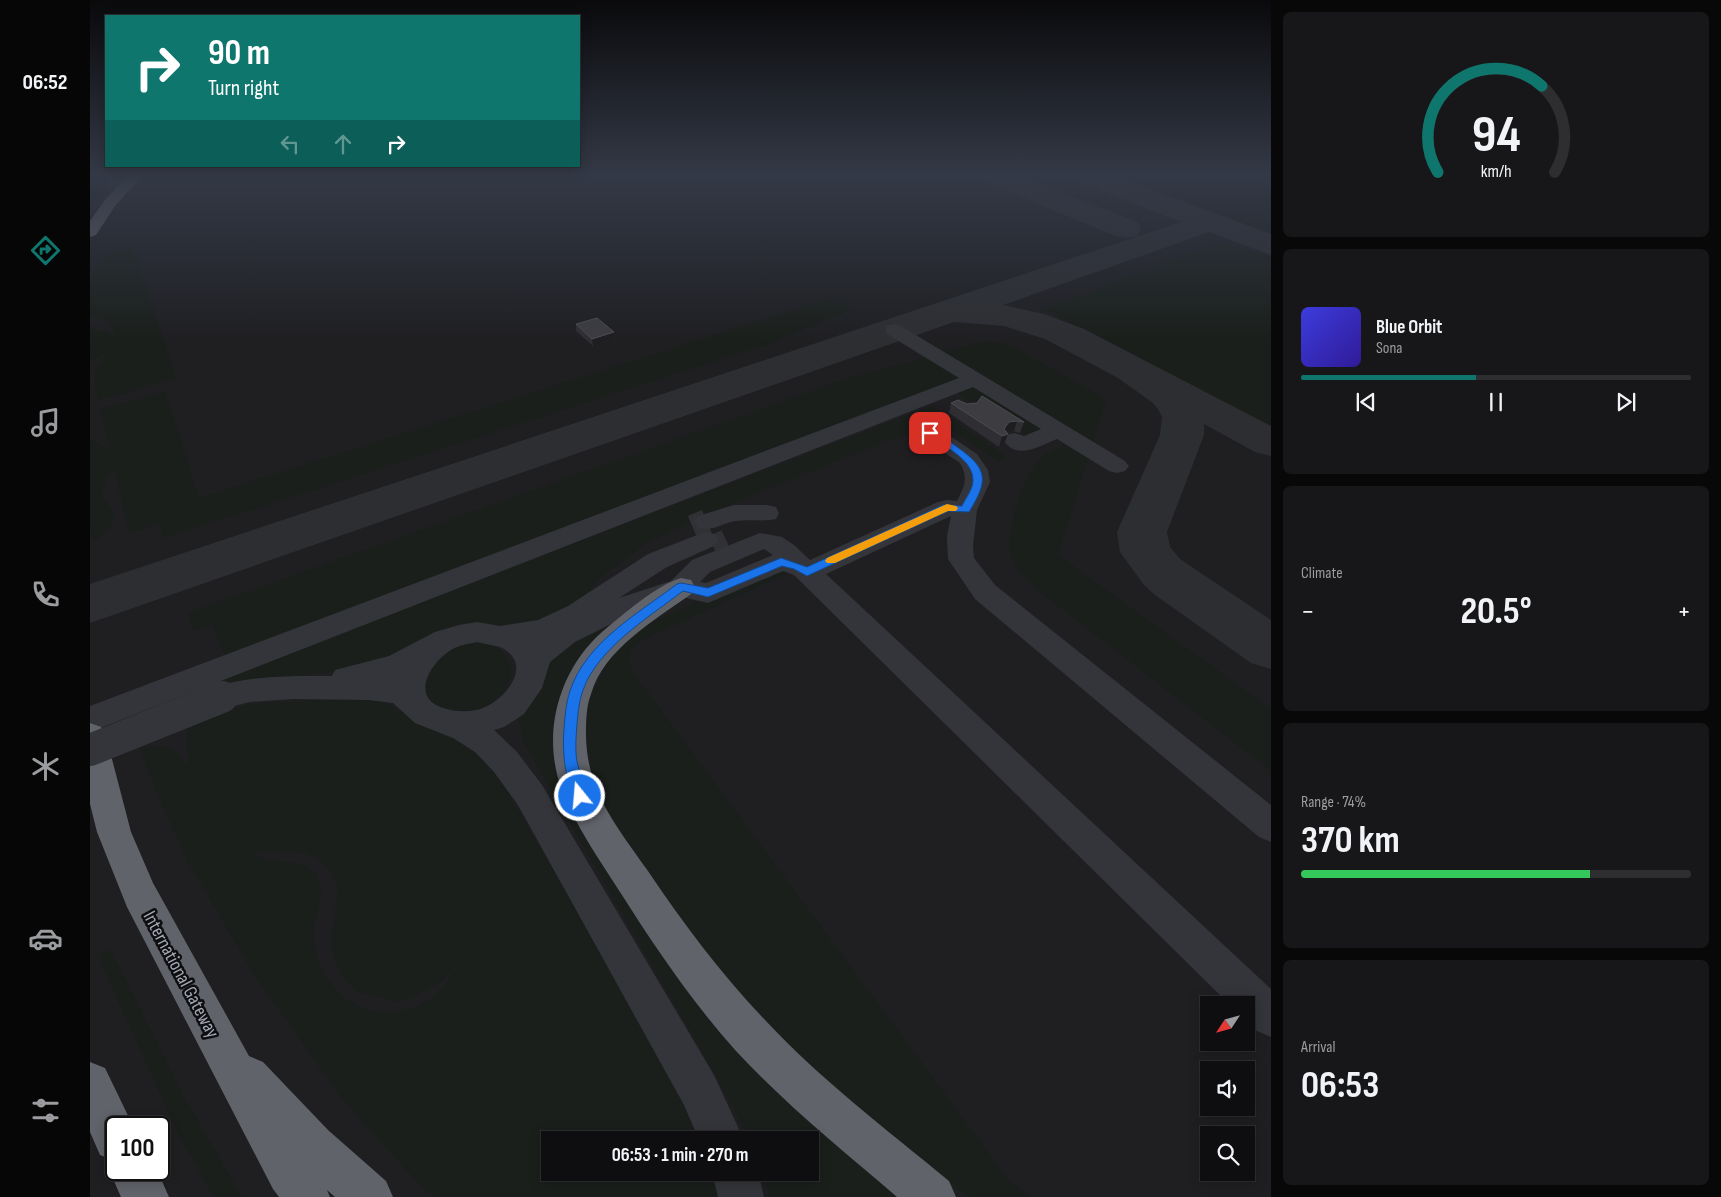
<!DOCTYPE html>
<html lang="en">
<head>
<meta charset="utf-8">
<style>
	:root { --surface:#0e0e10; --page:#171719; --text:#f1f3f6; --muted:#9b9c9f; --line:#2e2e30; --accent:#0f766e }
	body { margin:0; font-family:"Sofia Sans Condensed",sans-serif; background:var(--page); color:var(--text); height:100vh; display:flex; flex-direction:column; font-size:19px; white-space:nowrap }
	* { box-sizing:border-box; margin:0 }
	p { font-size:16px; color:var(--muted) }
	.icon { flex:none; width:28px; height:28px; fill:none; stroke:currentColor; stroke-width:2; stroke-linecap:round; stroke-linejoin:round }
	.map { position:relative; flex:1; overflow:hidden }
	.panel { display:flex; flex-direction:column; gap:12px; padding:12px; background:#080809; width:450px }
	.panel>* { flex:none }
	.top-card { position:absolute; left:15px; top:15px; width:475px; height:152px; border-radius:0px; box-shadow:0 2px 12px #0003,0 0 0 1px var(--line); background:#0f766e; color:#fff; overflow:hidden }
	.needle { width:32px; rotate:234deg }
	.tools { position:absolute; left:1110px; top:996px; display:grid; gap:10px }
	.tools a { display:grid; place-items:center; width:55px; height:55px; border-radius:0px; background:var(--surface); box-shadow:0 2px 12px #0003,0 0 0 1px var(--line); font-size:25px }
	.speed { position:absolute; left:15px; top:1116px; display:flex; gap:10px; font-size:25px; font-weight:700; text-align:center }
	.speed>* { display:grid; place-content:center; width:65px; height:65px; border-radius:50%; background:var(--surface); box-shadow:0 2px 12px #0003,0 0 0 1px var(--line); line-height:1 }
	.speed .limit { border:2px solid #111; border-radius:8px; background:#fff; color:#111 }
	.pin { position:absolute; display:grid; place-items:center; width:42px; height:42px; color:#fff; margin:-21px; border-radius:10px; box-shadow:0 2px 8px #0006 }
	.me { position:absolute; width:55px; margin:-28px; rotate:343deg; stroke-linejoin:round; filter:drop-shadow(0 0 4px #0008) }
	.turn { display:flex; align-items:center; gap:18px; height:105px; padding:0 20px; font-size:22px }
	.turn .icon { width:65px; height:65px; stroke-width:2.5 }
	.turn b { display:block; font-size:35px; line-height:42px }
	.lanes { display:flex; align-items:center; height:48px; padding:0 20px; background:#0003; justify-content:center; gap:25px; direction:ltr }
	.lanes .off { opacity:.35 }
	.big { font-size:38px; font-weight:700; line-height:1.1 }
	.panel .widget { flex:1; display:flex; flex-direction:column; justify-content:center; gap:8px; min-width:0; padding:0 18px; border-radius:8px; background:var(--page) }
	.panel .dial { align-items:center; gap:0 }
	.dial svg { height:130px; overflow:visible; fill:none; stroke:var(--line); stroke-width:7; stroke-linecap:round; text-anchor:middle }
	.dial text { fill:var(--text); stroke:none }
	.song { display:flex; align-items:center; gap:15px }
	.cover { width:60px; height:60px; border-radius:8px; background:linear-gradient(135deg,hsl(240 70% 55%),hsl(250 70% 35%)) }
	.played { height:5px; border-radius:2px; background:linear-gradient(90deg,var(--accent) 45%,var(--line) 45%) }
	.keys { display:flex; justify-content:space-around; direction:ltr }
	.heat { display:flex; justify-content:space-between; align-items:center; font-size:28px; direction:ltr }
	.charge { height:8px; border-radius:4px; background:linear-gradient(90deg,#34c759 74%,var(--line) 0) }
	.trip { position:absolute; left:451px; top:1131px; width:278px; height:50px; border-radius:0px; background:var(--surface); box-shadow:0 2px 12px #0003,0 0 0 1px var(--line); font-weight:700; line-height:50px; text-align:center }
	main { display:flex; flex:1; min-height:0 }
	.tab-bar { display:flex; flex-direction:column; width:90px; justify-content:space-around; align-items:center; background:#060606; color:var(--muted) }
	.tab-bar .icon { width:35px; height:35px }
	.tab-bar .on { color:var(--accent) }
	.tab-bar b { font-size:22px; color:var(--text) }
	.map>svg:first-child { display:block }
	.built { fill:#1f1f22; fill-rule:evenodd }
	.green { fill:#1a1f1b; fill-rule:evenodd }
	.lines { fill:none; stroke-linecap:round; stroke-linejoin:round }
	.taxiway { fill:#2d2e32; fill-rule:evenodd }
	.minor-tunnel { stroke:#303135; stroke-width:26; stroke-dasharray:26 12; stroke-linecap:butt }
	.minor { fill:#34353a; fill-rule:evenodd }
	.highway { fill:#61636a; fill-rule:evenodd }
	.minor-bridge { stroke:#34353a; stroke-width:32 }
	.wall { fill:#2f2f33 }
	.shaded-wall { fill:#1e1e21 }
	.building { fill:#3c3c41; stroke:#4c4d53 }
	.route { fill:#1a73e8; stroke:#114b97 }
	.slow { fill:#f59e0b }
	.labels { text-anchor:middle; stroke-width:5; stroke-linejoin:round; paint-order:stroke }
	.near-street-label { font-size:19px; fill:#a5a9b4; stroke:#0e0e10 }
</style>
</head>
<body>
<main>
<nav class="tab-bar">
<b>06:52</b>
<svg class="icon on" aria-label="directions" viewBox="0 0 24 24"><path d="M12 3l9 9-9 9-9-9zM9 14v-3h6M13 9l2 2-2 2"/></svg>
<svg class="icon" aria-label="music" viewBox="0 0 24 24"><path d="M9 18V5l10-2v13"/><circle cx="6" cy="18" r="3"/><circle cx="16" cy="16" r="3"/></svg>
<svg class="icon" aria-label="phone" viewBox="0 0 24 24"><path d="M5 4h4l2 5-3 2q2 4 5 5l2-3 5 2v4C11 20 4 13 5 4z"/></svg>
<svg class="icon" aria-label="climate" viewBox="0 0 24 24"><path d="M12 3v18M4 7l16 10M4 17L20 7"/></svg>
<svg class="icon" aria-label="car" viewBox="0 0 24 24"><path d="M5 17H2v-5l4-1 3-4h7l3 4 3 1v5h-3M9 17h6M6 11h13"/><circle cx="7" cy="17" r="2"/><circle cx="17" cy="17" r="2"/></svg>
<svg class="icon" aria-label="filters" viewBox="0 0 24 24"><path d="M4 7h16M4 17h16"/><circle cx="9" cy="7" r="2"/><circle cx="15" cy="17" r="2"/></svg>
</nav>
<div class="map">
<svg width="1181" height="1197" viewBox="0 0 1181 1197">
	<rect width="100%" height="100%" fill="#131315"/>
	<!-- built -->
	<path class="built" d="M0,175h1181v1022h-1181zM1119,1005h37v37h-37zM1119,1070h37v38h-37zM26,1128h43v42h-43zM1119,1135h37v37h-37zM460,1140h260v32h-260z"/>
	<!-- green -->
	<path class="green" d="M0,175h21l-2,6 -19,22z
		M1024,175h157v59z
		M1129,243l52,14v169l-226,-116z
		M42,245l44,134 -78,21c-6,-25 -6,-27 9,-48l-17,9v-32l15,2 9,5v-5l-8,-10 -16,-6c0,-46 0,-55 42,-70z
		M741,298l20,12 -82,34 -605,194 -5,-15 -30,10 -15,-65 -9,14 -4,14 10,13 3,11 -8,13 -13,8 -3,-13v-88l20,9 -10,-40 65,-18 34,107z
		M901,342l12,2 14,5 87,49 1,6 -47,151 213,154v62l-231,-179c-9,-9 -20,-18 -26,-28 -14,-22 9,-91 28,-107 9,-7 24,-11 34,-16l-18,-11 -25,11 -83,-53 -721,278 -17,-41 -19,6 -6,-18 655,-233 136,-37z
		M842,406l74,50 -8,5 -60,-40 -207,83 -81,37 -47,34 -35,37 -21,9 -203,50 -86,8 -44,11v-8z
		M686,567l14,5 -147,68c-15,9 -18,16 -10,32l375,507 22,18h-61l-121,-93 -79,-75 -67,-76 -99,-146 -17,-41 -4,-32 7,-32 18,-40 25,-27 22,-14z
		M518,622l6,3 -48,69 33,164 73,113 42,54 60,65 123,107h-127l-7,-24 47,-1v-32h-59l-62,-111 -165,-286 -5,-22 8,-26 21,-31 23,-23z
		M379,642c66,0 47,68 -7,70 -7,0 -16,0 -22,-4 -6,-3 -11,-8 -16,-12v-27l13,-15z
		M277,697l14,3 33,20 46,21 21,16 22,27 147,254 55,102h-155v32l163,1 5,24h-283l-15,-12 -77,-85 -89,-125 -67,-115 -33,-74 -14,-38c30,-4 30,-4 48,19l-1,-40 41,-17 23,-6zM161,852l54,1 12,6 14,13 7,15 -6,52 1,18 9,20 15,15 38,9 15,-2 30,-16 16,-17c-20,52 -94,63 -126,16 -4,-5 -8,-10 -10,-16 -4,-11 -7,-25 -6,-37 3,-22 12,-34 2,-56l-14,-9 -35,-4z
		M20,948l73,147 59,102h-28l-35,-61 -81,-180z"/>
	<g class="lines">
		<!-- taxiway -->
		<path class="taxiway" d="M890,175h38l119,47 4,7 -4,7 -11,2 -11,-2 -131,-55z
			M981,175h39l161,59v21l-62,-23 -206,73 41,9 40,15 187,97v30l-16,-4 -51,-28v11l-37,97 3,15 10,12 91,61v49l-20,-6 -96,-68 -11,-10 -24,-33 -3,-20 43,-97 2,-18 -4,-8 -5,-6 -35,-25 -73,-39 -41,-13 -50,-4 -864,301v-39l1091,-362 -106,-41z"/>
		<!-- minor-tunnel -->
		<path class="minor-tunnel" d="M603,528l14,-6
			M624,548l13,-6"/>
		<!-- minor -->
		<path class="minor" d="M19,175h14l-3,13h-10l-2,-3z
			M804,324l7,2 224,135 4,5 -4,5 -8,2 -8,-2 -52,-32c-18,7 -40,22 -54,1l3,-5 8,-2 10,3 17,-7 -68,-42 -883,345v-26l869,-328 -72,-44 -2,-4 2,-4z
			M840,426l8,2 39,26 11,16 2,12 -13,28 -4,36 1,12 21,27 276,220v37l-12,-5 -284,-238 -27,-40 -1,-23 4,-20 -125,58 445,415v48l-14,-6 -11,-10v-16h-16l-436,-430 -11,-4 -75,32 -26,-6 -11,3 -58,23 -38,19 -25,20 -8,26 -18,26 -20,13 -10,3 23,22 25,33 172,290 30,65h-45l-15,-35 -166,-300 -24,-33 -19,-20 -22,-14 -38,-15 -22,-20 -25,-3 -75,-1 -43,3 -28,7 -11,-3 -4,-9 4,-9c40,-13 79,-12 121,-12l3,-6 54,-14 46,-24 24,-7 18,-3 23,4 38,-6 30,-14 80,-52 57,-22 9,2 4,6 -4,6 -47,21 -48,31 52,-17 21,-21 68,-27 22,4 12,8 16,15 128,-58 9,-2 10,1c7,-14 12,-23 3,-38l-38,-25 -3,-5 3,-5zM674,549l9,6 -67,28 -6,-1 10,-10zM387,642c7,2 16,3 23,5 34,16 8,50 -15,60 -12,6 -30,5 -42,1 -34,-11 -12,-46 8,-58 8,-5 17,-6 26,-8z
			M644,505h33l9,2 3,6 -3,6c-14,3 -26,0 -40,2 -14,2 -23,11 -38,7l-4,-6 4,-6z
			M622,1172h46l6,25h-46z"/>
		<!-- highway -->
		<path class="highway" d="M38,175h15l-28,31 -19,29 -6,2v-16l15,-21z
			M591,578l10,2 4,7 -4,7c-36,26 -87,55 -100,100 -5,13 -5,28 -5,42 1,56 31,91 62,135 35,52 73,103 117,149 56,60 121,109 184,161l7,16h-59c-55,-47 -112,-93 -161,-146 -44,-49 -81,-104 -116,-159 -21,-33 -44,-65 -58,-102 -21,-55 -4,-119 40,-158 19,-16 56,-48 79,-54z
			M0,723l11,4 5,9 25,96 22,51 96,173 14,6 65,68 58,51 7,16h-58l-8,-7 3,7h-51l-6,-8 -146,-282 -30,-75 -7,-28z
			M0,1062l15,6 29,60h-18v42h41l12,27h-48l-12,-27 4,-10 -13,-5 -10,-23z"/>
		<!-- minor-bridge -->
		<path class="minor-bridge" d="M0,750l132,-53"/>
	</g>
	<!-- wall -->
	<path class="wall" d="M486,324l38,8 1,7 -22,7 -17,-15z
		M861,403l73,19 -4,11 -6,-2 -7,2 1,1 -4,10 -5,3 -50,-34z"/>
	<!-- shaded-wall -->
	<path class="shaded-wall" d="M524,332l1,7 -22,7 -1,-7z
		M927,421l-3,10 -8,2 2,1 -4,10 -5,3 5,-18 5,-7z"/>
	<!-- building -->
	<path class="building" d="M507,318l17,14 -22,7 -16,-15z
		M892,396l42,26 -7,-1 -8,1 -5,7 4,5 -6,2 -51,-33 7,-3 9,4 10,-1z"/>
	<!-- sky -->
	<linearGradient id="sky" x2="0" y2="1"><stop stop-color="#0a0a0c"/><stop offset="0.51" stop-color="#333946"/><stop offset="1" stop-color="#333946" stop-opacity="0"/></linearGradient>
	<rect width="1181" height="342" fill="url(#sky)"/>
	<!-- route -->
	<path class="route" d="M840,430c10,3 19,11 27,17 32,22 31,34 12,65l-21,-1 -141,65 -13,-7 -12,-3 -74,31 -25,-6c-34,26 -85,57 -100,99 -4,11 -5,23 -6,34 -1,13 -2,26 0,38 3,12 7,23 10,34l-2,4 -5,2 -5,-2c-10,-22 -13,-47 -11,-71 1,-13 2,-26 6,-38 16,-49 69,-78 107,-107l4,-1 27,5 73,-30 26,9 136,-62 19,1c3,-7 11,-17 11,-25 1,-22 -31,-36 -46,-46l-1,-2z"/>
	<!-- slow -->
	<path class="slow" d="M857,504l9,2 2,2 -2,3h-8l-113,52h-8l-2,-2 2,-3z"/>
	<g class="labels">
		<!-- near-street labels -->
		<g class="near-street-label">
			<text transform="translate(92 974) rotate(62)" y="7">International Gateway</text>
		</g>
	</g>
</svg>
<div class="tools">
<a><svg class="needle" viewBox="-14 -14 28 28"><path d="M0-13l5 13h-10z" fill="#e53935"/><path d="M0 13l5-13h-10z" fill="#9b9c9f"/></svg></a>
<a><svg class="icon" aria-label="sound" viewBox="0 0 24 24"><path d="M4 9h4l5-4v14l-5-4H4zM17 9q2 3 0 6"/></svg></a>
<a><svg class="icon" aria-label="search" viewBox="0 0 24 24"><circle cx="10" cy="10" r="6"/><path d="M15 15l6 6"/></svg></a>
</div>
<div class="speed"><div class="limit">100</div></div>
<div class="pin" style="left:840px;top:433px;background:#d93025"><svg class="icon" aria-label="arrive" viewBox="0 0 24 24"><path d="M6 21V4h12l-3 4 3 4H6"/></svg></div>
<svg class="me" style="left:490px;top:796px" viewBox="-20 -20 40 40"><circle r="17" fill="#1a73e8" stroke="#fff" stroke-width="3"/><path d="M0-11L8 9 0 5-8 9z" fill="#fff"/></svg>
<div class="trip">06:53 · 1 min · 270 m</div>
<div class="top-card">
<div class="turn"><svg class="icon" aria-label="right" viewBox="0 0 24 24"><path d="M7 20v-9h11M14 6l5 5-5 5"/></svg><div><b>90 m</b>Turn right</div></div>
<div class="lanes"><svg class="icon off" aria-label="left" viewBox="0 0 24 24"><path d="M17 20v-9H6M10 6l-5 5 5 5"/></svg><svg class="icon off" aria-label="ahead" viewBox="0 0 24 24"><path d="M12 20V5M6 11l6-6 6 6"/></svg><svg class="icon" aria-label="right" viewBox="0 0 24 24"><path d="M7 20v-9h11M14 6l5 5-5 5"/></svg></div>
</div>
</div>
<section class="panel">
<div class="widget dial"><svg viewBox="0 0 100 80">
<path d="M14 69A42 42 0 1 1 86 69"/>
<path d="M14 69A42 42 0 0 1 78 16" stroke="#0f766e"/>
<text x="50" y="56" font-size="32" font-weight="700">94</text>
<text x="50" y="72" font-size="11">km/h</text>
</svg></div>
<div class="widget">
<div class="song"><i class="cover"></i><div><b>Blue Orbit</b><p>Sona</p></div></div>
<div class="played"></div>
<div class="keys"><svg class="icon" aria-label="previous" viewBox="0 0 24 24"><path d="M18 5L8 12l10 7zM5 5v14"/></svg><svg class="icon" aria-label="pause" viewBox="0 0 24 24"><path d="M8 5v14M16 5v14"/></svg><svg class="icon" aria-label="next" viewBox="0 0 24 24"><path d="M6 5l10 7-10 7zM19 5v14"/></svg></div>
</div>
<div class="widget"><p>Climate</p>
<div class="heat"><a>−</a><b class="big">20.5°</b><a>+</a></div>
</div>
<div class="widget"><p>Range · 74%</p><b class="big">370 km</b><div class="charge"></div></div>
<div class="widget"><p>Arrival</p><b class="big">06:53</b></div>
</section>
</main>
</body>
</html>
